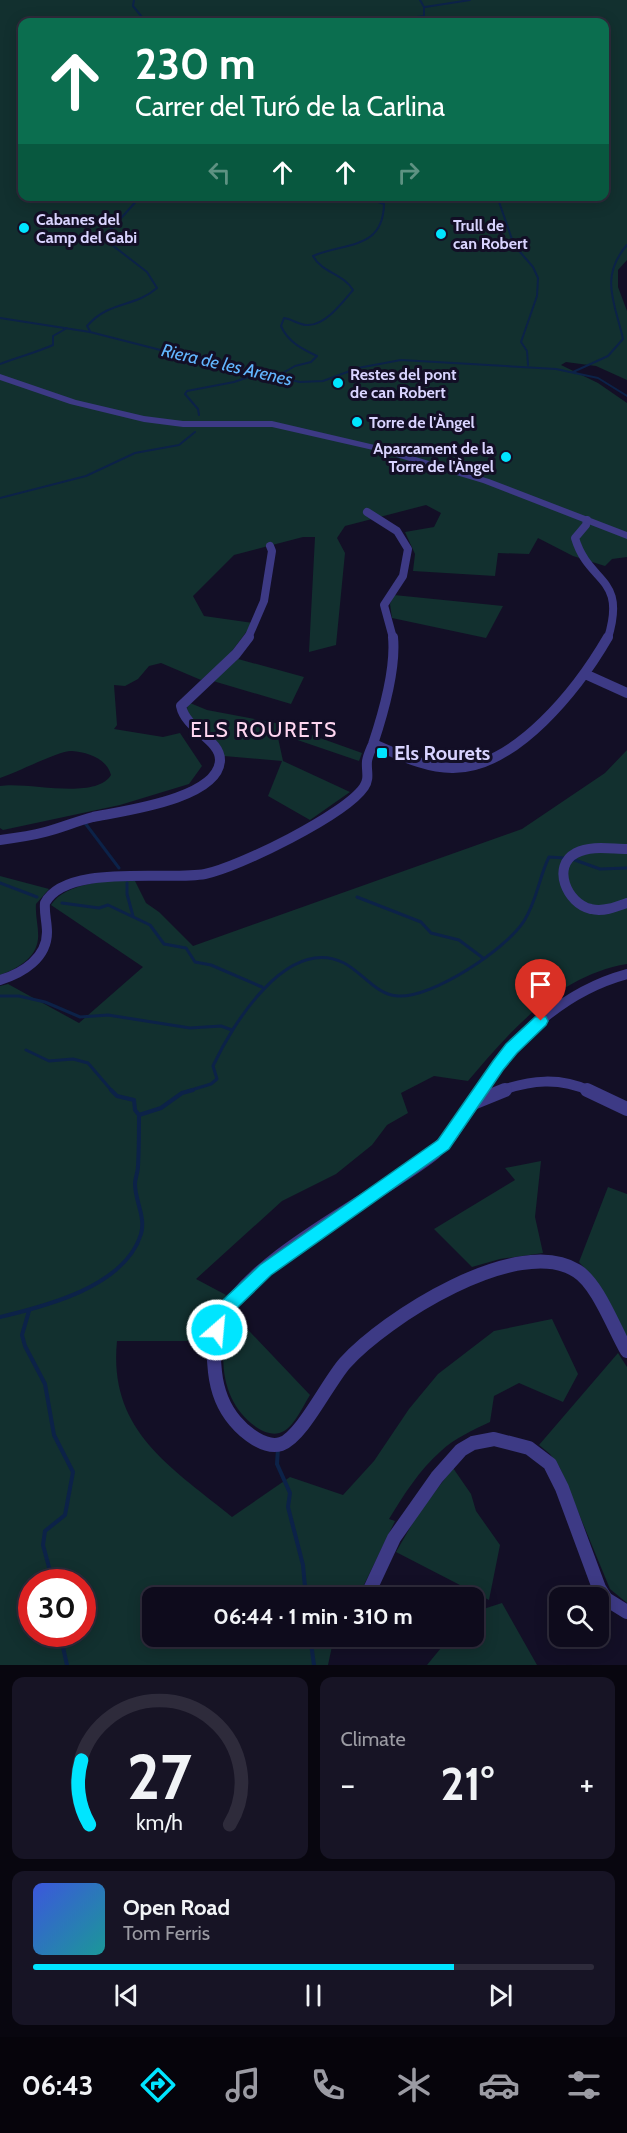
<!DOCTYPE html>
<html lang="en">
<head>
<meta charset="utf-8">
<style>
	:root { --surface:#0e0b1c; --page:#171425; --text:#f1f3f6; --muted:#9b9ba3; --line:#2e2b3b; --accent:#00e5ff }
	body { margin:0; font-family:Cabin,sans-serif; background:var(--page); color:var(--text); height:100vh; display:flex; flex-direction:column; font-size:22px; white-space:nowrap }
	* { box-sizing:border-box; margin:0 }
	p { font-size:20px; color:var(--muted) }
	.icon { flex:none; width:33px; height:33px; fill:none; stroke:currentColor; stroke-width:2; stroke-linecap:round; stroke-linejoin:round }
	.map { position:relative; height:1665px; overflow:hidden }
	.details { display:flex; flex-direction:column; gap:12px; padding:12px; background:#08060f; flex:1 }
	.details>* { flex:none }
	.banner { position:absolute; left:18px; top:18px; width:591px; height:183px; border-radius:12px; box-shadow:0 3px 15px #0003,0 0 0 2px var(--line); background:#0b6e4f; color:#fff; overflow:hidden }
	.controls { position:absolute; left:549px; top:1587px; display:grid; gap:12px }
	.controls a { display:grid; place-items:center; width:60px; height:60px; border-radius:12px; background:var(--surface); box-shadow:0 3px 15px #0003,0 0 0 2px var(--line); font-size:30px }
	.speed { position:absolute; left:18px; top:1569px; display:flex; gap:12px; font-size:30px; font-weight:700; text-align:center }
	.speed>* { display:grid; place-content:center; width:78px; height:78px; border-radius:50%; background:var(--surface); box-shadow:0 3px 15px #0003,0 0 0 2px var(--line); line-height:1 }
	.speed .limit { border:9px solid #d22; background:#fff; color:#111 }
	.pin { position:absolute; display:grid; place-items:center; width:51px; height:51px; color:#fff; margin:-62px -26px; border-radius:50% 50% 50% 0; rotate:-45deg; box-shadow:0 0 6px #0007 }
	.pin .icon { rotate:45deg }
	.me { position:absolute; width:66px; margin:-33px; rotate:27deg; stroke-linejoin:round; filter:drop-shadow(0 0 4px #0008) }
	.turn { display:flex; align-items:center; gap:21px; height:126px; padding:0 18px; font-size:27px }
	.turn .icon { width:78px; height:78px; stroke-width:2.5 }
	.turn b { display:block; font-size:42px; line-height:51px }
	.lanes { display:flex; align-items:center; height:57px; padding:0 18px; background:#0003; justify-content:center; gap:30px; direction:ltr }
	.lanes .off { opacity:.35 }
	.big { font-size:45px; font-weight:700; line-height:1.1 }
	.details .tile { flex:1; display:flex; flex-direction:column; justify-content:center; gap:9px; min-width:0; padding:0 21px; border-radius:12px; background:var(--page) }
	.details .dial { align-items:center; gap:0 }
	.dial svg { height:156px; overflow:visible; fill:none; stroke:var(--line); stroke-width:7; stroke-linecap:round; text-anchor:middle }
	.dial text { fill:var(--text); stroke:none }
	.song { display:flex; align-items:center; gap:18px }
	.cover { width:72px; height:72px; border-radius:9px; background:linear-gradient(135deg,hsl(230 70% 55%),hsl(180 70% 35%)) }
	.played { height:6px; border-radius:3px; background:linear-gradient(90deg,var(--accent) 75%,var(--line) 75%) }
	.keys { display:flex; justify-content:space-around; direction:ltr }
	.heat { display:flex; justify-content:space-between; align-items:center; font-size:33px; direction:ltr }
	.details .tiles { flex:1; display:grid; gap:12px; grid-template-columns:1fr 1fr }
	.tile:last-child { grid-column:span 2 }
	.trip { position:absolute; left:142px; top:1587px; width:342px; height:60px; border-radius:12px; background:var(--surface); box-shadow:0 3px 15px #0003,0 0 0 2px var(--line); font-weight:700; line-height:60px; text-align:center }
	.menu { display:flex; height:96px; justify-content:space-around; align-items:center; background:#06040b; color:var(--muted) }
	.menu .icon { width:42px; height:42px }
	.menu .active { color:var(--accent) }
	.menu b { font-size:27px; color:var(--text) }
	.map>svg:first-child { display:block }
	.green { fill:#12302f; fill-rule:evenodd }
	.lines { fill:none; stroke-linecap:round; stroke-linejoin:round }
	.stream-far2 { stroke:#0c2248; stroke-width:2 }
	.stream-far1 { stroke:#0c2248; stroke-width:3 }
	.stream { stroke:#0c2248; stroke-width:4 }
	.minor-far2 { stroke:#3d3a85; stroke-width:8 }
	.minor-far1 { stroke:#3d3a85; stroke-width:10 }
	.minor { stroke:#3d3a85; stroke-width:14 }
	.tertiary { fill:#3d3a85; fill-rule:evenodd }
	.route { fill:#00e5ff; stroke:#0095a6; stroke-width:1.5 }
	.poi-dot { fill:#00e5ff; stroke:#130f26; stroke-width:2 }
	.labels { text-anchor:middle; stroke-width:6; stroke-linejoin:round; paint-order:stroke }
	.far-poi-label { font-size:16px; font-weight:bold; fill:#d9d4ff; stroke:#130f26; text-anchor:start }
	.far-water-label { font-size:18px; font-style:italic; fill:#62b6ff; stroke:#130f26 }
	.poi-label { font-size:20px; font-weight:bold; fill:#d9d4ff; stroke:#130f26; text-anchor:start }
	.neighbourhood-label { font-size:21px; letter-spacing:1.5px; fill:#ffd6f0; stroke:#130f26 }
</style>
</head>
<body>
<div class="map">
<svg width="627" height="1665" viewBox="0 0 627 1665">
	<rect width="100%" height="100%" fill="#130f26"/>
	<!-- green -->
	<path class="green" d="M0,0h627v260l-9,10v17l9,24v69l-31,-14 -30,-4 -5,3 37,18 29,20v154l-15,2 -7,7 -32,-10 -35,-18 -9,16 -31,-1 -3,23 -82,-5 2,-17 -10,-22 29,-5 7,-14 -15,-8 -81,21 -8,12 8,15 -9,92 -27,7 6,-115h-12l-69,18 -41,41 11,20 49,7 -24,32 -28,25 -40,-17 -12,3 -11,13 -13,7 -11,-1 3,40 -3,4 49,8 17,-4 22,33 -13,18 -69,21 -117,25 -3,-2v-42c27,-5 95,15 111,-11 -4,-16 -23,-23 -39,-24 -12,-1 -56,22 -72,27zM22,22h582v174h-582z
		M394,595l109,11 -17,32 -94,-20 -2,-14z
		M238,659l66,18 -13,27 -78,-23z
		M190,703l17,7 74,14 81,29 -3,8 -82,-28 6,28 67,31 -40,28 -42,-24 14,-35 -58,-5 -35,-40 -2,-8z
		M627,750v214c-68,11 -117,67 -159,117l-34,-5 -33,17 7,20 -21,12 -15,20 -36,29 -54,27 -86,78 30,16 -14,21 -6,25h-89c-9,90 54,126 115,176l58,-40 53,18 31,-34 35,-52 29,-35 56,-43 58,-12 26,55 -15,28 -44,-19 -25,13 -4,26c-17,8 -35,16 -49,29 -21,18 -38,45 -52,68l6,2 -34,70 -8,6 -200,1v38l181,1 -6,28h-328v-679l8,-2 71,39 64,-56 -92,-62c15,-23 57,-24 83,-26l12,24 13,9 34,34 329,-117 83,-56zM32,1582h50v52h-50z
		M0,876l49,13 -13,15c-1,12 3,24 2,35 -2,20 -22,30 -38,36z
		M541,1161l-6,56 8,36 -43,6 -28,8 -38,-38 81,-49 -10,-12z
		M608,1187l19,7v144l-39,-66 -9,-10z
		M233,1314l77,81c-7,11 -16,32 -28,37 -8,4 -19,0 -26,-5 -36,-25 -40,-75 -23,-113z
		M618,1353l9,14v236l-17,-14 -50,-121 -10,-14 -11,-9z
		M453,1468l18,26 5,17 24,34 -11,55 -93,-48 22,-38z
		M502,1603l35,62h-110l23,-28 24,-1v-24z"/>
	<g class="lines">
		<!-- stream-far2 -->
		<path class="stream-far2" d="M134,0l-1,6 13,16
			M425,7l45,-7
			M379,22l45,-6v-9l-4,-7
			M497,196l17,49 19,22 5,11 -1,18 -16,46 6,9 1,14
			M0,318l90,14 145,37 65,13 23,-1 35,-13 43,-8 155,9 42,9 29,18
			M90,331l-3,-5c23,-26 47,-18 70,-38l-10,-16 -44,-34 38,-42
			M0,364c18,-7 35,-11 53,-19v-9l14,-8
			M573,372l35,-16 15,-17c-8,-36 -24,-62 4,-94
			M276,377l19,-11 16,-4 6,-6c-15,-7 -29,-14 -36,-30l3,-8c8,1 15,7 23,7 18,1 36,-23 46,-35 -9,-16 -31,-17 -40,-34 33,-14 70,-6 71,-52l-23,-8
			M199,415l-1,-6 -13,-15 2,-3 47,-9 23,-8
			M0,498l86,-22 49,-23 44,-8 16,-13"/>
		<!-- stream-far1 -->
		<path class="stream-far1" d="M85,823l34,45
			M572,859l28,10 27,-1
			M0,883l37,14
			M127,883v11l6,22
			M357,897l64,25 10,11 28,7 24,18
			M62,903l37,5 9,-3 42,20 14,19 22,4 9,14 16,3 51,22
			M0,996h19l26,6 35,15 28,-2 82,13 31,-2 11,4
			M26,1050l23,11 24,-2 15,4 24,28
			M188,1091l23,-7 6,-5 -4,-13c19,-41 74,-131 131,-103 18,9 32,32 54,33 35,2 108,-47 126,-75 13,-20 15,-44 25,-64l16,1"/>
		<!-- stream -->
		<path class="stream" d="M111,1090l6,6 17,4 1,10 4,5
			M29,1311l-7,24 3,11 20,38 9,51 19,37 -8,43 -20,16 -2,14 10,37
			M0,1317c47,-11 125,-31 141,-83 5,-17 -6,-33 -6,-50 0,-6 3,-12 3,-18 1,-17 1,-34 1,-51l22,-7 21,-15 11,-3
			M278,1448l-1,16 13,29 -2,14 15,58 3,33
			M60,1634l7,31
			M310,1636l4,29"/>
		<!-- minor-far2 -->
		<path class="minor-far2" d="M367,512l30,19 11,18 -5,27 -19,29 9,33
			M587,520l-1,5 -11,13c14,47 52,37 33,100
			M248,638l16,-37 8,-50 -2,-5"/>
		<!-- minor-far1 -->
		<path class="minor-far1" d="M585,674l42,19
			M373,744c25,10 51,24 79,24 64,1 127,-81 156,-131
			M0,840c15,-2 30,-4 45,-8 16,-4 32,-11 48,-15 29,-6 126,-18 127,-57 0,-21 -34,-30 -39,-54l55,-52 13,-17
			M627,849c-16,0 -36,-4 -51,4 -25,13 -9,51 15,56 12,3 25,-2 36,-6
			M0,980c23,-7 47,-22 47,-48 0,-10 -3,-19 -2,-29 21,-40 122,-22 160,-29 34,-7 140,-59 159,-87 6,-9 2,-16 3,-26 1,-6 4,-12 6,-17 10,-30 23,-76 20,-107
			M480,1091c35,-54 84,-100 147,-117
			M500,1091c31,-11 59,-14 90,0"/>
		<!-- minor -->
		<path class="minor" d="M481,1090l-31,46 -16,17c-60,47 -177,100 -213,165 -9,16 -8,36 -6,54 2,18 8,35 20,49 10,12 30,28 46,23 21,-7 47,-62 64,-81 39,-44 173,-130 232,-92 21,13 37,58 50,80
			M587,1090l40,19
			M473,1103l32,-13
			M366,1598l28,-60 43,-61 24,-27 12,-7 21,-4 35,9 21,16 12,24 37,100 7,11 21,13"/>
		<!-- tertiary -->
		<path class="tertiary" d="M0,374l76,26 68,16 39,5h89l107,25 110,33 138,53v7l-144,-56 -110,-33 -101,-23h-89l-39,-5 -74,-18 -70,-24z"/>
	</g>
	<!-- route -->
	<path class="route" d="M541,1016l5,1 2,4 -2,4 -29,28 -14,17 -54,79 -178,126 -36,35 -12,26 -6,2 -6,-2 -3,-6 6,-16 9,-14 37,-35 178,-125 55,-79 13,-17 29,-27z"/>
	<!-- markers -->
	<g class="poi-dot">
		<circle cx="24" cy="228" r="6"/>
		<circle cx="441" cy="234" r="6"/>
		<circle cx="338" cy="383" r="6"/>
		<circle cx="357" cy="422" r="6"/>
		<circle cx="506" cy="457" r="6"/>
		<rect x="376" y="747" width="12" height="12" rx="3"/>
	</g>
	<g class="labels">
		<!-- far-poi labels -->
		<g class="far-poi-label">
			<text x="36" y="225">Cabanes del<tspan x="36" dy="18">Camp del Gabi</tspan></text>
			<text x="453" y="231">Trull de<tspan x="453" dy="18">can Robert</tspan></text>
			<text x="350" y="380">Restes del pont<tspan x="350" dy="18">de can Robert</tspan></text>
			<text x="369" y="428">Torre de l'Àngel</text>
			<text x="494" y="454" text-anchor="end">Aparcament de la<tspan x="494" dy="18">Torre de l'Àngel</tspan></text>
		</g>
		<!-- far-water labels -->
		<g class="far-water-label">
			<text transform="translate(227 365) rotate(13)" y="6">Riera de les Arenes</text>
		</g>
		<!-- poi labels -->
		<g class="poi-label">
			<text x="394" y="760">Els Rourets</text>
		</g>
		<!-- neighbourhood labels -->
		<g class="neighbourhood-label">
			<text x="264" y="737">ELS ROURETS</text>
		</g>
	</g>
</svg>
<div class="controls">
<a><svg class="icon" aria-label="search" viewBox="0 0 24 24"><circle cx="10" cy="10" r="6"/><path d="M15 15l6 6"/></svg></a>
</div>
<div class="speed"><div class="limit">30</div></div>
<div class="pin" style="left:541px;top:1021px;background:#d93025"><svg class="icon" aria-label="arrive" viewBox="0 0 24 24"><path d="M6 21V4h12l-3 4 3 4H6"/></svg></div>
<svg class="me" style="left:217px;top:1330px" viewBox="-20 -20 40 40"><circle r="17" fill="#00e5ff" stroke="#fff" stroke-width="3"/><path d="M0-11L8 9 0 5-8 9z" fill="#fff"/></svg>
<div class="trip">06:44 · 1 min · 310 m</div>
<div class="banner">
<div class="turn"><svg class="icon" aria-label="ahead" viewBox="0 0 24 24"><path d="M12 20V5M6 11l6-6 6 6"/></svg><div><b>230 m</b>Carrer del Turó de la Carlina</div></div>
<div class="lanes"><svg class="icon off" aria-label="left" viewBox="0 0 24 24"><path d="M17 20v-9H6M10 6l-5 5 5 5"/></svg><svg class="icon" aria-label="ahead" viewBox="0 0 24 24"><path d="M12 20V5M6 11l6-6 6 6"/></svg><svg class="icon" aria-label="ahead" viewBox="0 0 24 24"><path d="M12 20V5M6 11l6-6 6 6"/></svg><svg class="icon off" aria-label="right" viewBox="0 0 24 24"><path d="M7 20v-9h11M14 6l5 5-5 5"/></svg></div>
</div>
</div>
<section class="details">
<div class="tiles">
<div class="tile dial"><svg viewBox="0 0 100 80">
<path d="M14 69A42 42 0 1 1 86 69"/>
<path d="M14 69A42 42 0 0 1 10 36" stroke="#00e5ff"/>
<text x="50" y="56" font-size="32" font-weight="700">27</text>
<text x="50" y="72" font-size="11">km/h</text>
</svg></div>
<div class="tile"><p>Climate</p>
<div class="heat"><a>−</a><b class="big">21°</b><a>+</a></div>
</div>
<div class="tile">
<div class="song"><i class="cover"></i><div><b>Open Road</b><p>Tom Ferris</p></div></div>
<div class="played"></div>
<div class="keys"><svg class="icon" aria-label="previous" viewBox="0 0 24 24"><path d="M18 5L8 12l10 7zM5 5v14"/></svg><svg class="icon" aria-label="pause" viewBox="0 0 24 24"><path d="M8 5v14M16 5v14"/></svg><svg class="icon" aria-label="next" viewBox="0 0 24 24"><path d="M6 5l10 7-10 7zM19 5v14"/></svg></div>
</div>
</div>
</section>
<nav class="menu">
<b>06:43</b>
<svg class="icon active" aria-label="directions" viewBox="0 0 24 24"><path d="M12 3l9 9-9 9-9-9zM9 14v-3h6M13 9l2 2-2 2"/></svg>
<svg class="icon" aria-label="music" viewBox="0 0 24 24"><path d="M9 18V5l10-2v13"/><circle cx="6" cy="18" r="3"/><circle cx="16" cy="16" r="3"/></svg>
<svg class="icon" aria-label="phone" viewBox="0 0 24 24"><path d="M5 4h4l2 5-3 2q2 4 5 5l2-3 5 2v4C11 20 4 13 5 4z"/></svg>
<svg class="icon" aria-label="climate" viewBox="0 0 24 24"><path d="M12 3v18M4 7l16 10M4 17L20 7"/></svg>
<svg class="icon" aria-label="car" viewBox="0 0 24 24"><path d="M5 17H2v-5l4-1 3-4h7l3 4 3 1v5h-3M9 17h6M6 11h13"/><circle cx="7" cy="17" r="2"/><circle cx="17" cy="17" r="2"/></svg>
<svg class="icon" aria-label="filters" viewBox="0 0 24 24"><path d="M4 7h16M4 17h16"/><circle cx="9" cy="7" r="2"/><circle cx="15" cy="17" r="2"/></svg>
</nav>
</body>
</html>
